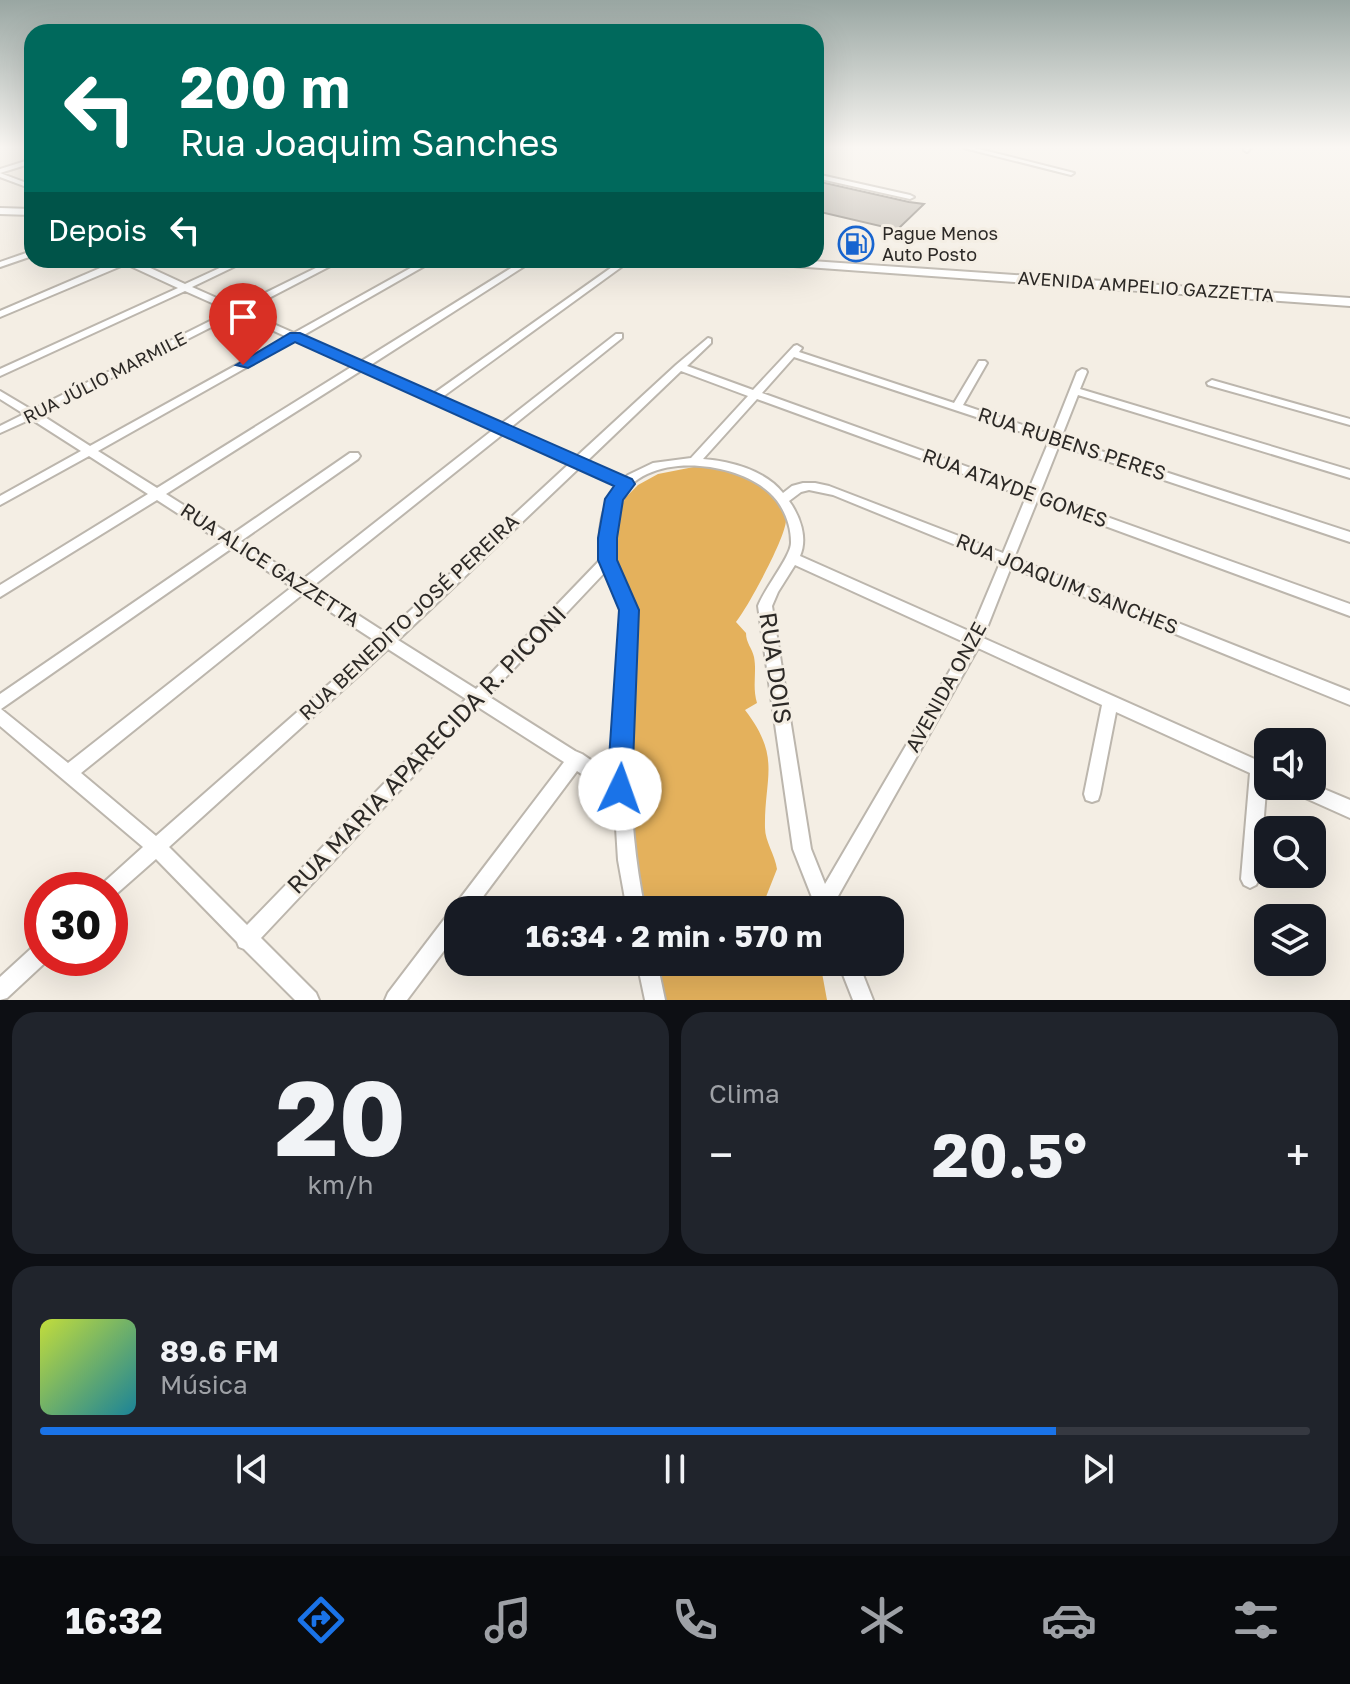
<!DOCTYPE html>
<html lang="pt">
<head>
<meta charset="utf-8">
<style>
	:root { --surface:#171b24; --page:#20242c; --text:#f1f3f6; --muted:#9ea1a6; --line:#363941; --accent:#1a73e8 }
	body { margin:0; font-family:"Golos Text",sans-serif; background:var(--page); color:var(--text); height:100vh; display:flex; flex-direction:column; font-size:30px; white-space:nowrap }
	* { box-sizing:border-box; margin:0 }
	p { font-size:26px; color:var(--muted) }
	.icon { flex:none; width:44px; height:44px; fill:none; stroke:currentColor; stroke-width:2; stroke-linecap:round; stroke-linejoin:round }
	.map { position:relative; height:1000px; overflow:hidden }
	.panel { display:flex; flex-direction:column; gap:12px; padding:12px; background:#0d0f14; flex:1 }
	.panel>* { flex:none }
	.hud { position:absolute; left:24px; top:24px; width:800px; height:244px; border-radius:24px; box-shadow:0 8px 32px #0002; background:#00695c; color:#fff; overflow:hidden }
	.controls { position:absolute; left:1254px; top:728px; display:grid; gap:16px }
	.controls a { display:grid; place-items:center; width:72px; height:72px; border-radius:16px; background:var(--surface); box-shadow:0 8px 32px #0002; font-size:40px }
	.speed { position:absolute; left:24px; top:872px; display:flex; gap:16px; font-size:40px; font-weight:700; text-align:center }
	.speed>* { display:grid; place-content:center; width:104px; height:104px; border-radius:50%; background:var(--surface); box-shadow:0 8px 32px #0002; line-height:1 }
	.speed .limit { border:12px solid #d22; background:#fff; color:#111 }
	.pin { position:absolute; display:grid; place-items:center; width:68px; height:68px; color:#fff; margin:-82px -34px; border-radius:50% 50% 50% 0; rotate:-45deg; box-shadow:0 0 8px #0007 }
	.pin .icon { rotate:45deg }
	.me { position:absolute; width:88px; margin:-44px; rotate:3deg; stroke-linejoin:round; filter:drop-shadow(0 0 6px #0008) }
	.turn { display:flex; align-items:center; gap:28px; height:168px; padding:0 24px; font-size:36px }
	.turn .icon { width:104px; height:104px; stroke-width:2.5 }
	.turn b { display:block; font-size:56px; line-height:68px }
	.then { display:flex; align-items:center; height:76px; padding:0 24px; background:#0003; gap:16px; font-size:30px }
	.big { font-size:60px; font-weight:700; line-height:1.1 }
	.panel .widget { flex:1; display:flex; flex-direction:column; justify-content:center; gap:12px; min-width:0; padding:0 28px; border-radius:24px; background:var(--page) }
	.panel .dial { align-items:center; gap:0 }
	.dial b { font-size:104px; line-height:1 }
	.song { display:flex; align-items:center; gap:24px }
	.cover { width:96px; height:96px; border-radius:12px; background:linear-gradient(135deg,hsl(70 70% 55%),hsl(190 70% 35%)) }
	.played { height:8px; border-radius:4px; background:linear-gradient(90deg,var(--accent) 80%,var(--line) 80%) }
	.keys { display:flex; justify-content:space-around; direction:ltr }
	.heat { display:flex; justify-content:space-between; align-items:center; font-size:44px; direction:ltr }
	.panel .tiles { flex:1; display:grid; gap:12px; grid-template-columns:1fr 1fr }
	.widget:last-child { grid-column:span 2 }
	.trip { position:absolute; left:444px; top:896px; width:460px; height:80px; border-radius:24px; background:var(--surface); box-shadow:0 8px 32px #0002; font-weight:700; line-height:80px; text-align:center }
	.tab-bar { display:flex; height:128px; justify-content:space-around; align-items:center; background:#090b0e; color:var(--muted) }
	.tab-bar .icon { width:56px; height:56px }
	.tab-bar .active { color:var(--accent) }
	.tab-bar b { font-size:36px; color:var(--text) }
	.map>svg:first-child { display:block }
	.forest { fill:#e4b15c }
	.building { fill:#c0bab1; stroke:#868078; stroke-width:2 }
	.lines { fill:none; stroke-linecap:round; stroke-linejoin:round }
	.minor-casing { stroke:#bcb6ad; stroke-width:4 }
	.major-casing { stroke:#bcb6ad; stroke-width:4 }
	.minor { fill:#fff; fill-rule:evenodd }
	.major { fill:#fff; fill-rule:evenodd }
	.route { fill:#1a73e8; stroke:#114b97; stroke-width:2 }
	.labels { text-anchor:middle; stroke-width:6; stroke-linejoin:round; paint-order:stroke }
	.far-poi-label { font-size:18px; fill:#2c2926; stroke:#f4eee4; text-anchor:start }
	.far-street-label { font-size:18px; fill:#2c2926; stroke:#f4eee4 }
	.street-label { font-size:20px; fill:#2c2926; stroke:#f4eee4 }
	.near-street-label { font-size:24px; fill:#2c2926; stroke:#f4eee4 }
</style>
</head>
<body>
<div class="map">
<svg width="1350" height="1000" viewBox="0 0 1350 1000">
	<rect width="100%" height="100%" fill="#f4eee4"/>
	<!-- forest -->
	<path class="forest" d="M709,464c34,5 64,22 77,56 0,17 -38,87 -50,102l10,11c0,10 6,15 8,24 3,16 -2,29 3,46l-12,7c37,48 19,67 20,118 0,13 10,27 12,41l-15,38 3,3h-126l-11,-59 7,-33v-42l-17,-52 15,-88 -15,-65v-55l7,-18 13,-13 20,-11z
		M645,962h175l7,38h-175z"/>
	<!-- building -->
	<path class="building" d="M816,181l93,21 15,2 -27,26 -81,-19z"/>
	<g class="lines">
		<!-- minor casing -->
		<g class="minor-casing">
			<path id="minor" d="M964,148h11l99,25 -3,2z
				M1245,148h6l-4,4 -3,-2z
				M32,159v4l-32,10 32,12v4l-32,-12v-8z
				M816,174l94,21 4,2 -4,2 -94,-21z
				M32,251v5l-32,11v-5z
				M119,260h14l52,24 52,-24h11l-56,27 45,20 95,-47h10l-98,51 50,22 131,-73h10l-133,76 58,26 164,-102h10l-165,106 64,28 189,-134h9l-190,138 60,26 115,-90h6v4l-112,90 66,29 100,-92 32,-27 3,1v4l-24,23 66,24 41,-44 3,-1 5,3 -3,4 155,51 25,-42h6l2,2 -24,42 89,30 25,-63 5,-3 4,1 1,2 -7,17 270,81v8l-272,-83 -17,43 289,94v10l-291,-97 -19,48 310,111v12l-313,-115 -23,57 336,133v14l-339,-138 -28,71 285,127 -9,114 -3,6 -6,3 -6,-3 -3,-6 9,-106 -134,-61 -16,82 -2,6 -6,2 -6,-2 -2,-6 18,-89 -124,-57 -145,257 2,5h-18l-24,-61 -35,-243c6,-17 34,-51 33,-64 0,-18 -8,-37 -21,-49 -35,-33 -128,-43 -151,9 -8,19 -10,47 -2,66 8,18 18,31 19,51 3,38 -4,77 -5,115 -2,60 2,118 14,176h-18l-9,-50 -4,-65 -37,-24 -104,139h-15v22l-51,68h-22l3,-7 176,-231 -86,-55 -217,231 55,55 3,7h-24l-51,-51 -5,-2 -2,-5 -81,-83 -42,37 -4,2v-8h-11l3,-6 41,-37 -143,-121v-32l222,-152 -65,-42 -157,97v-12l148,-91 -59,-38 -89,49v-9l81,-45 -50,-32 -31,14v-7l24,-12 -24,-15v-8l32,19 198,-99 -45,-20 -185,85v-7l178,-81 -52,-24 -126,53v-6zM237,314l50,23 -197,109 -50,-32zM295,340l58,26 -196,122 -59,-37zM794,357l255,84 -20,48 -267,-96zM362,370l132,59 -192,151 -61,-39 117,-82 2,-3 -2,-3h-8l-119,82 -65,-41zM681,371l67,25 -57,62 -38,5 -25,12 -4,4 -38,-17zM757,399l269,98 -23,56 -174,-67 -14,-3h-12l-11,3 -9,7c-18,-23 -53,-32 -80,-34zM503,434l67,29 -184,170 -73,-47zM579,468l39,17c-17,20 -21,48 -17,74l-125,130 -78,-49zM809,490l24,5 167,68 -29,69 -171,-76c8,-18 0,-40 -11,-55l12,-9zM232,548l60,39 -224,176 -67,-54zM795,565l171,78 -141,241 -14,-35 -39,-243 6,-14zM606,571l12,24 4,25 -8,156 -32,-22 -7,-3 -87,-55zM303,594l74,48 -221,194 -75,-63zM388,649l78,50 -219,226 -78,-78z
				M1212,380l138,39v6l-142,-40 -1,-2z
				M1312,784l38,16v18l-58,-26 -2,-6h22z
				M42,942v16l7,1 -42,39 -7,2v-23l35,-32z
				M637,962h20l8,38h-20z
				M838,962h20l15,38h-20z"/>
		</g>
		<!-- major casing -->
		<g class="major-casing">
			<path id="major" d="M0,208l32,1v6l-32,-1z
				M745,260h52l553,38v8l-600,-43z"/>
		</g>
		<!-- minor -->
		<use href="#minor" class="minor"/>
		<!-- major -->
		<use href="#major" class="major"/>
	</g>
	<!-- sky -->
	<linearGradient id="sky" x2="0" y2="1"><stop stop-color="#99a6a2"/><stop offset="0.51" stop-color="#faf7f3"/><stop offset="1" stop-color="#faf7f3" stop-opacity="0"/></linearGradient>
	<rect width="1350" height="288" fill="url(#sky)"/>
	<!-- route -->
	<path class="route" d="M290,333h10l332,146 3,5 -12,16 -6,38v22l22,50 -7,179 -3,8 -9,4 -9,-4 -4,-8 12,-179 -21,-50v-22l7,-39 9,-13 -319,-144 -47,26 -12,-3z"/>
	<!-- icons -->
	<defs>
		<g id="fuel-ring" transform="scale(1.8)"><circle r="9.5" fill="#f4eee4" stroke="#1865d0" stroke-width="1.5"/><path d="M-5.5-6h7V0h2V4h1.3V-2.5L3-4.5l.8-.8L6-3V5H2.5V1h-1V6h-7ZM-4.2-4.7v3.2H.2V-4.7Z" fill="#1865d0"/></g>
	</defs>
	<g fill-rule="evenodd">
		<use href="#fuel-ring" x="856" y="244"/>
	</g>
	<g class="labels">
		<!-- far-poi labels -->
		<g class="far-poi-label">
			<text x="882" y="240">Pague Menos<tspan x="882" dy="21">Auto Posto</tspan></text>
		</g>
		<!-- far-street labels -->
		<g class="far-street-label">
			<text transform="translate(1146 287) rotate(4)" y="6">AVENIDA AMPELIO GAZZETTA</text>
			<text transform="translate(105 378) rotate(-27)" y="6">RUA JÚLIO MARMILE</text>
		</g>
		<!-- street labels -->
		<g class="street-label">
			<text transform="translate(1072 444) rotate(18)" y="7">RUA RUBENS PERES</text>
			<text transform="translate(1015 488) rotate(20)" y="7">RUA ATAYDE GOMES</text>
			<text transform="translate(270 565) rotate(33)" y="7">RUA ALICE GAZZETTA</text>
			<text transform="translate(1067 584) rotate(22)" y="7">RUA JOAQUIM SANCHES</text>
			<text transform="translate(409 617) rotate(-43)" y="7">RUA BENEDITO JOSÉ PEREIRA</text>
			<text transform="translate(946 687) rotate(-61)" y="7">AVENIDA ONZE</text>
		</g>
		<!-- near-street labels -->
		<g class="near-street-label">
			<text transform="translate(775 668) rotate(82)" y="8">RUA DOIS</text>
			<text transform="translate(427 750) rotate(-46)" y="8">RUA MARIA APARECIDA R. PICONI</text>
		</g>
	</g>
</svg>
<div class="controls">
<a><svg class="icon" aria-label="sound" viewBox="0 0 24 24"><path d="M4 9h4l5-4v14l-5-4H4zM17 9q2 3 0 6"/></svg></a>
<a><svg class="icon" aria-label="search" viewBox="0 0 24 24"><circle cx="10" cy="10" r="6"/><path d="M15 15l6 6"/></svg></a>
<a><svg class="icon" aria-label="layers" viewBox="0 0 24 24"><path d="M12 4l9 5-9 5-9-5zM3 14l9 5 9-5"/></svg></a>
</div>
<div class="speed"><div class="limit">30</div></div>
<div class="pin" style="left:243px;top:365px;background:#d93025"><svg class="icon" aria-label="arrive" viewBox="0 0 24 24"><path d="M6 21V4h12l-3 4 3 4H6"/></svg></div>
<svg class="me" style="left:620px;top:789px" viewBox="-20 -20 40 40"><circle r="19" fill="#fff"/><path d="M0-13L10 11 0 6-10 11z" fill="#1a73e8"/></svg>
<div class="trip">16:34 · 2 min · 570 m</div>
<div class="hud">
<div class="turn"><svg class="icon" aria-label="left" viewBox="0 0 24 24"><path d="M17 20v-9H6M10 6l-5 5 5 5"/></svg><div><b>200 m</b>Rua Joaquim Sanches</div></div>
<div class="then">Depois<svg class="icon" aria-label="left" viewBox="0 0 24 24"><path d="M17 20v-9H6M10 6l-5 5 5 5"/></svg></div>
</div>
</div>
<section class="panel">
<div class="tiles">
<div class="widget dial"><b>20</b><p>km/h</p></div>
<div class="widget"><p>Clima</p>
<div class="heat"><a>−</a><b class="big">20.5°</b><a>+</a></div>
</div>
<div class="widget">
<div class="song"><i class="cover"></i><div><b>89.6 FM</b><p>Música</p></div></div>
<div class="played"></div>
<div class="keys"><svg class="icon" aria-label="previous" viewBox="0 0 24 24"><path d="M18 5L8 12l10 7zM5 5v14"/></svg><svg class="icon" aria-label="pause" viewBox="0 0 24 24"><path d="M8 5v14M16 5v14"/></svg><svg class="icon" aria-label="next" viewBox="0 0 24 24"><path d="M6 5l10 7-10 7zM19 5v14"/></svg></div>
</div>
</div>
</section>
<nav class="tab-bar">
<b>16:32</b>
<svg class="icon active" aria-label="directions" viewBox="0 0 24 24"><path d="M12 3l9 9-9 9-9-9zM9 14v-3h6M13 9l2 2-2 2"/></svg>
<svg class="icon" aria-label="music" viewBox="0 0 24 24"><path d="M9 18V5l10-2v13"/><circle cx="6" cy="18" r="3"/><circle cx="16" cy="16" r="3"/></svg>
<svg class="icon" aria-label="phone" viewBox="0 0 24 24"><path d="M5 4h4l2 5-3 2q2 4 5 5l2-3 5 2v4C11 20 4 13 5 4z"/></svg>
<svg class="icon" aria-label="climate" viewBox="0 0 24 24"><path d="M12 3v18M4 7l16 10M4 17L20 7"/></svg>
<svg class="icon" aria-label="car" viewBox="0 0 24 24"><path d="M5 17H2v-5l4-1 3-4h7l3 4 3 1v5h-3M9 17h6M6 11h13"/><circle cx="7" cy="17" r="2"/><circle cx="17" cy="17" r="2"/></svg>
<svg class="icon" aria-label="filters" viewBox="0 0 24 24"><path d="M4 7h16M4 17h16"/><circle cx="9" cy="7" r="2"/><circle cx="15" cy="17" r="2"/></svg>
</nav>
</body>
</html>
